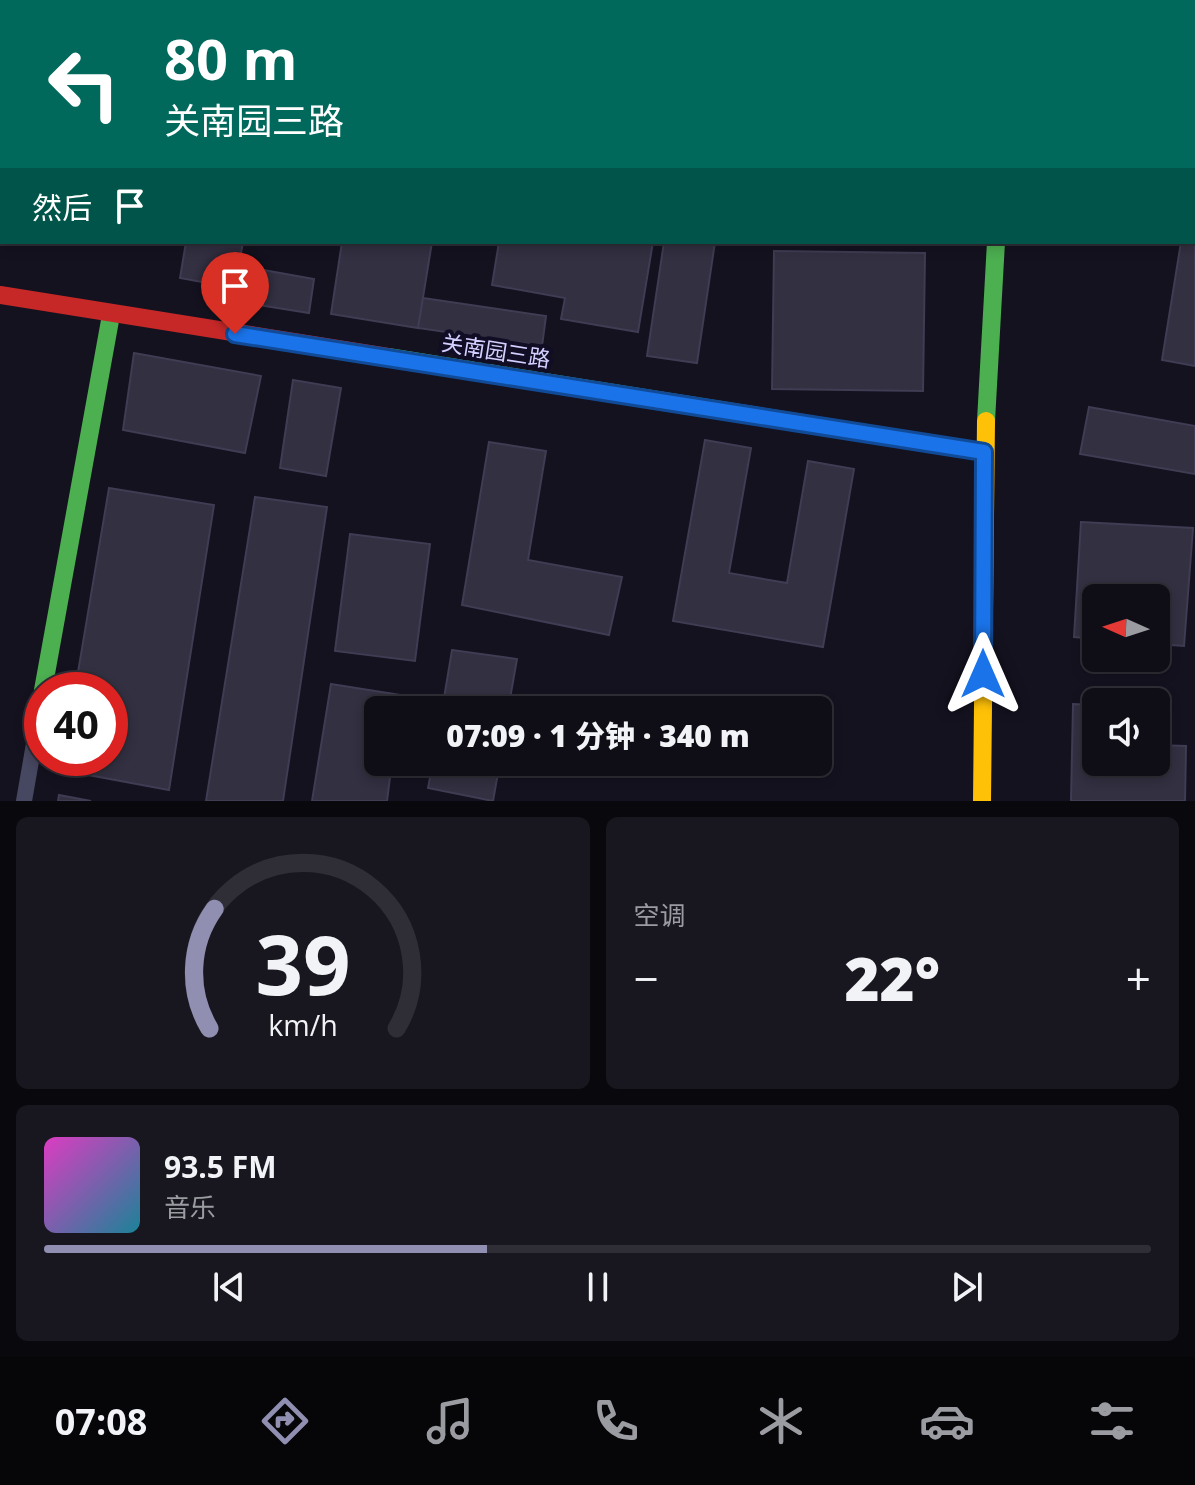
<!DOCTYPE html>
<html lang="zh">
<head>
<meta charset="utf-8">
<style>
	:root { --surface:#0f0e17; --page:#181720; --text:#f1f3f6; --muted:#9b9ca1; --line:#2f2e36; --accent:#908eb1 }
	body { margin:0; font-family:"Open Sans","Noto Sans SC",sans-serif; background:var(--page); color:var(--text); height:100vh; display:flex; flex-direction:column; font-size:30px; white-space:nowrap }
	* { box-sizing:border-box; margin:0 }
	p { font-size:26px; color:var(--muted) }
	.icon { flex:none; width:44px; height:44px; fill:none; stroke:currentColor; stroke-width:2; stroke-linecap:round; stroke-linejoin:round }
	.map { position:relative; height:801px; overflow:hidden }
	.details { display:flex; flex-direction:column; gap:16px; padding:16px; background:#08080d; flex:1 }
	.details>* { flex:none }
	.banner { position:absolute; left:0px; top:0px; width:1196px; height:244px; box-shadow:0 4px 12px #0003,0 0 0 2px var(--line); background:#00695c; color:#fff; overflow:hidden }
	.needle { width:52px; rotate:273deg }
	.buttons { position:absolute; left:1082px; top:584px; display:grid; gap:16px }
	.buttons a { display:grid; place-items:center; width:88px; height:88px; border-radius:12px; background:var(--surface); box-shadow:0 4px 12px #0003,0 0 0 2px var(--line); font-size:40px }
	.speed { position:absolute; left:24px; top:672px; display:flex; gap:16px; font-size:40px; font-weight:700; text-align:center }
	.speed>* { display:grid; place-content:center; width:104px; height:104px; border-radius:50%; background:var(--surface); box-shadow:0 4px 12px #0003,0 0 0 2px var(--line); line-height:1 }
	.speed .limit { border:12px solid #d22; background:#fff; color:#111 }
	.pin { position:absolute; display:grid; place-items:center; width:68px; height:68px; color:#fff; margin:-82px -34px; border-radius:50% 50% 50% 0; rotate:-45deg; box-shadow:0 0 8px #0007 }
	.pin .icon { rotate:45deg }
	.me { position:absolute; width:88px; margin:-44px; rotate:0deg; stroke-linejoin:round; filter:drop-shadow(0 0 6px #0008) }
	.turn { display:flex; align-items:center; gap:28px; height:168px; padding:0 32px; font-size:36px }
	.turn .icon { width:104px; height:104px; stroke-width:2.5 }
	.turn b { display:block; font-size:56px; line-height:68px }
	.then { display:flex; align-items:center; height:76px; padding:0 32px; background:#0003; gap:16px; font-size:30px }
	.big { font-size:60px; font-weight:800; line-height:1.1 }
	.details .tile { flex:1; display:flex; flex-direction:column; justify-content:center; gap:12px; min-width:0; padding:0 28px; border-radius:12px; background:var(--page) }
	.details .dial { align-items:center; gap:0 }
	.dial svg { height:208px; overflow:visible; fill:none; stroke:var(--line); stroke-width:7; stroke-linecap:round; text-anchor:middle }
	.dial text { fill:var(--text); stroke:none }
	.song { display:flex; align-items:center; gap:24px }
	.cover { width:96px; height:96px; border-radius:12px; background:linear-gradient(135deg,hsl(310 70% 55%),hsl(190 70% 35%)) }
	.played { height:8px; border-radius:4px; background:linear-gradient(90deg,var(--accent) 40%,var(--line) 40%) }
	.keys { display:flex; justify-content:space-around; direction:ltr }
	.heat { display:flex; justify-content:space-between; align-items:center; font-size:44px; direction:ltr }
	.details .tiles { flex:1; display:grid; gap:16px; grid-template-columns:1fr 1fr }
	.tile:last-child { grid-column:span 2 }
	.trip { position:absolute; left:364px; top:696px; width:468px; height:80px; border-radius:12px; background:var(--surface); box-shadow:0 4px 12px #0003,0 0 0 2px var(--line); font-weight:800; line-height:80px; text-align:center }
	.tab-bar { display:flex; height:128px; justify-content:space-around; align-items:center; background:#060609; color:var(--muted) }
	.tab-bar .icon { width:56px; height:56px }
	.tab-bar .on { color:var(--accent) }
	.tab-bar b { font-size:36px; color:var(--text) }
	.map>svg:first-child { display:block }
	.building { fill:#323041; stroke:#3f3c53; stroke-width:2 }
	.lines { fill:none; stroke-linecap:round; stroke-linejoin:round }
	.street { stroke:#464760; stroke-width:16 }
	.fast { stroke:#4caf50; stroke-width:18 }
	.slow { stroke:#ffc107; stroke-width:18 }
	.jam { stroke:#c62828; stroke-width:18 }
	.route-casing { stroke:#114b97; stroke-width:20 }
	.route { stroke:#1a73e8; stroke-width:14 }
	.labels { text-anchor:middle; stroke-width:8; stroke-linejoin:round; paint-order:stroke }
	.street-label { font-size:22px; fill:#d3d0ff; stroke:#100d24 }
</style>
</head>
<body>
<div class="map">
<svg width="1195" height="801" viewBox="0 0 1195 801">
	<rect width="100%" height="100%" fill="#14121f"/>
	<!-- building -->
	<path class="building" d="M214,0h99l-99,2z
		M380,0h117l-117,2z
		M642,0h51l-51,2z
		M699,0h51l-51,2z
		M780,0h168l-168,2z
		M1195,157v209l-33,-6 19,-118h13z
		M186,242h57l-8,46 -55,-10z
		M342,242h90l-14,86 -87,-14z
		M499,242h154l-15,90 -77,-13 4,-21 -73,-13z
		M664,242h51l-18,121 -50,-7z
		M774,251l151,2 -2,138 -151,-2z
		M252,268l62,11 -5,34 -63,-10z
		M423,298l123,18 -4,30 -124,-18z
		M134,353l127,23 -16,77 -122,-23z
		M293,380l48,8 -15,88 -46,-8z
		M1089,407l106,19v48l-115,-20z
		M705,440l46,8 -22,125 58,10 21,-122 46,8 -31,178 -150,-26z
		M489,442l57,9 -18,109 94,17 -13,58 -147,-30z
		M109,488l105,17 -45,285 -108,-20 2,-12h47v-68h-35z
		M255,497l72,10 -44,294h-77z
		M1081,522l112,6 -9,118 -28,-2v-46h-60v41l-22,-2z
		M350,534l80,10 -15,117 -80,-10z
		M452,650l65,9 -9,51h-66z
		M331,684l70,11 -2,15h-21v52h14l-5,39h-75z
		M1073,704l23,1v57h60v-17l30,1 -1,55h-114z
		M433,762h67l-7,39 -65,-13z
		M59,795l32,6h-33z"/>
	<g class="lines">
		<!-- street -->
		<path class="street" d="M1010,2v-2
			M24,801l18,-103"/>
		<!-- fast -->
		<path class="fast" d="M388,357l596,95
			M986,421l10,-179
			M43,690l68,-375"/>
		<!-- slow -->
		<path class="slow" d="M982,801l4,-380"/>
		<!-- jam -->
		<path class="jam" d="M0,295l388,62"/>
	</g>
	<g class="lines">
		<!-- route casing -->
		<g class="route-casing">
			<path id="route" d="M235,334l749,118 -1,222"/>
		</g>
		<!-- route -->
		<use href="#route" class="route"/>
	</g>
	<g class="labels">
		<!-- street labels -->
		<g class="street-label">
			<text transform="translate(496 351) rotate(9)" y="8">关南园三路</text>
		</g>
	</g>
</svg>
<div class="buttons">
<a><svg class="needle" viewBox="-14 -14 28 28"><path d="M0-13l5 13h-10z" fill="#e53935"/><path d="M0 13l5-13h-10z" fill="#9b9ca1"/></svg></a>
<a><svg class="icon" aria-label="sound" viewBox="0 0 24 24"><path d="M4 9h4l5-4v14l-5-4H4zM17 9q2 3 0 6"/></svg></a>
</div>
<div class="speed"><div class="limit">40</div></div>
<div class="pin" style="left:235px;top:334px;background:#d93025"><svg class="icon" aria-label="arrive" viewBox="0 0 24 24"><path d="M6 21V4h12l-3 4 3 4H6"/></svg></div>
<svg class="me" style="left:983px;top:674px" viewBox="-20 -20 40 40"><path d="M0-17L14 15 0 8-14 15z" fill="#1a73e8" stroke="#fff" stroke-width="4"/></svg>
<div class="trip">07:09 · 1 分钟 · 340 m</div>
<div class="banner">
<div class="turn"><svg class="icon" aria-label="left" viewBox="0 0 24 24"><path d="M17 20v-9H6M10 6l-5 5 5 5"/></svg><div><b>80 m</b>关南园三路</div></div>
<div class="then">然后<svg class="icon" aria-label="arrive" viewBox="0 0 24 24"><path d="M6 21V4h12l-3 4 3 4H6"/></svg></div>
</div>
</div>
<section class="details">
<div class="tiles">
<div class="tile dial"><svg viewBox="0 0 100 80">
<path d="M14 69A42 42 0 1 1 86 69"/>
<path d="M14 69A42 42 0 0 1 16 23" stroke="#908eb1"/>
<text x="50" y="56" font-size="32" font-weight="700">39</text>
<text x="50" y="72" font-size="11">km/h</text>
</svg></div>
<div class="tile"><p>空调</p>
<div class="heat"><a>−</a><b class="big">22°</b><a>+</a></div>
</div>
<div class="tile">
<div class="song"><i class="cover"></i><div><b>93.5 FM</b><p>音乐</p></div></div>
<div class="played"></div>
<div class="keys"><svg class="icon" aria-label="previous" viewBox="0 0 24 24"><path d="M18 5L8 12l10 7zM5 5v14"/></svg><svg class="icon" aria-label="pause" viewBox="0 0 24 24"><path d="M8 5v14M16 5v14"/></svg><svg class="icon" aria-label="next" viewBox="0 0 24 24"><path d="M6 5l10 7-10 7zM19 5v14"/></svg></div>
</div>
</div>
</section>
<nav class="tab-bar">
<b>07:08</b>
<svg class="icon on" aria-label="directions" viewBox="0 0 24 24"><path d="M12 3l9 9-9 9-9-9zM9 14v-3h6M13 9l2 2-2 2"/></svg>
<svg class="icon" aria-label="music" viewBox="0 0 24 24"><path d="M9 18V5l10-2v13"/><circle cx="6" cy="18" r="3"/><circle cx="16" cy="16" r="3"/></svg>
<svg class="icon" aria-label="phone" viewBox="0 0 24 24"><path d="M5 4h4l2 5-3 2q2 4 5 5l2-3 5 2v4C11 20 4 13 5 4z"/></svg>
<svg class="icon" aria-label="climate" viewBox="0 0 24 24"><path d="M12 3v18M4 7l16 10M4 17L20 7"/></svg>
<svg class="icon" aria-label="car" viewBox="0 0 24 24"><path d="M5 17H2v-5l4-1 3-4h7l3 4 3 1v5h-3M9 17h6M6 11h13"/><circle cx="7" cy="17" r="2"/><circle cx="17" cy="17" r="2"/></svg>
<svg class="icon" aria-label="filters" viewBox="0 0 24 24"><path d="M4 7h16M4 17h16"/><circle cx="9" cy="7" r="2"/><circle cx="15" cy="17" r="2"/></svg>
</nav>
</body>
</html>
